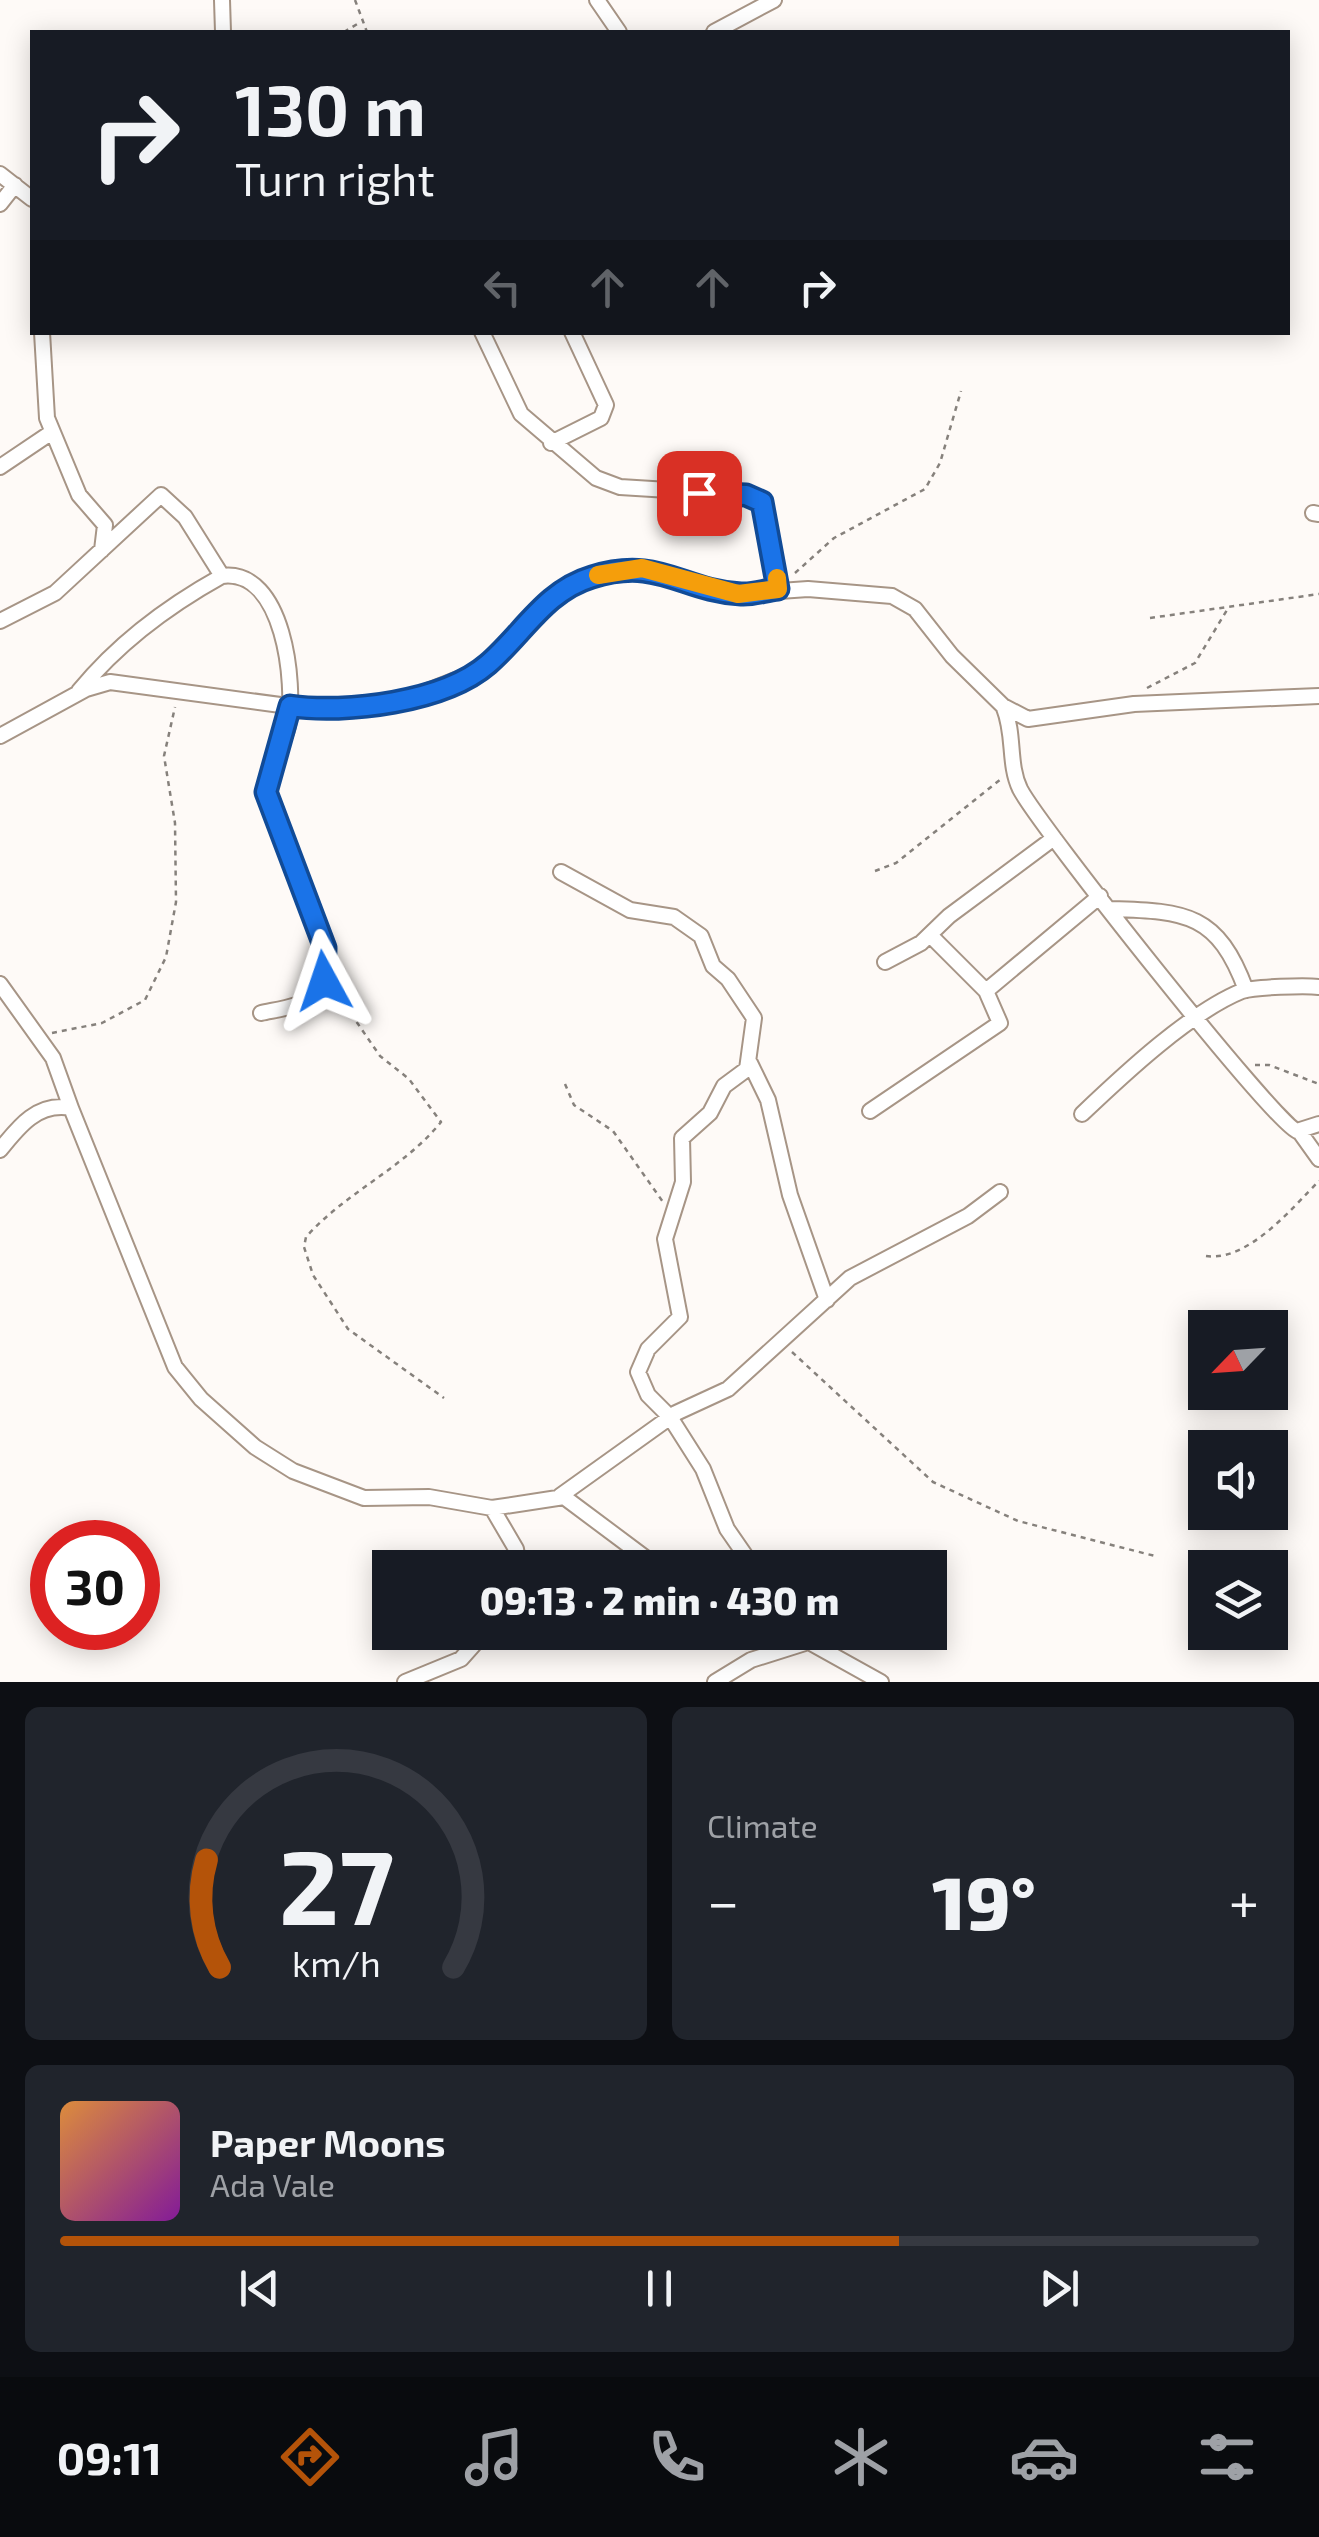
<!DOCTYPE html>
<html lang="en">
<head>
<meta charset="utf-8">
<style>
	:root { --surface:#171b24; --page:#20242c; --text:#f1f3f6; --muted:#9ea1a6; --line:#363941; --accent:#b45309 }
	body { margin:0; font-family:"Exo 2",sans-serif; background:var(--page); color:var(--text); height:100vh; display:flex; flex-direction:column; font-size:38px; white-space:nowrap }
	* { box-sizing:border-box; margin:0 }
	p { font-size:32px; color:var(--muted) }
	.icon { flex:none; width:55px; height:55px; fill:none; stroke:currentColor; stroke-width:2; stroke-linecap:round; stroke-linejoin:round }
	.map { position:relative; height:1682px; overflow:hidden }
	.sheet { display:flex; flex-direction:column; gap:25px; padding:25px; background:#0d0f14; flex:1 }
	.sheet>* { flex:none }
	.banner { position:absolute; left:30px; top:30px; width:1260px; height:305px; border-radius:0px; box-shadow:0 5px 25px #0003; background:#171b24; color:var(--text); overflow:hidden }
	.needle { width:65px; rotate:245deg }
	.buttons { position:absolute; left:1188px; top:1310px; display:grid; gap:20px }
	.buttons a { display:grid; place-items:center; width:100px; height:100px; border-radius:0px; background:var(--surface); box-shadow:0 5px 25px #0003; font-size:50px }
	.speed { position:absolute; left:30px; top:1520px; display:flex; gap:20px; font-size:50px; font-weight:700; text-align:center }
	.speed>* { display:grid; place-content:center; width:130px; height:130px; border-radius:50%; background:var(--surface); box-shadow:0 5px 25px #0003; line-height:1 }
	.speed .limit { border:15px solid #d22; background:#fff; color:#111 }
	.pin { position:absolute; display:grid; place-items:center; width:85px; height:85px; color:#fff; margin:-42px; border-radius:20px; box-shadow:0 5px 15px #0006 }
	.me { position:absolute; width:110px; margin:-55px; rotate:355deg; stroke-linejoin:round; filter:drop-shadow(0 0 8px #0008) }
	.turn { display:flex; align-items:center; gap:35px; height:210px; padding:0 40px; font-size:45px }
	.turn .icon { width:130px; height:130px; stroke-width:2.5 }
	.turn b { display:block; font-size:70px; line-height:85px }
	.lanes { display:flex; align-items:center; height:95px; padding:0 40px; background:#0003; justify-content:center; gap:50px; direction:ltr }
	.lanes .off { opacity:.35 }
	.big { font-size:75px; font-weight:800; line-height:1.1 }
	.sheet .tile { flex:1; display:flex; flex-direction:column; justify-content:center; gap:15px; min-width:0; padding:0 35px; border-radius:15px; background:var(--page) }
	.sheet .dial { align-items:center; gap:0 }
	.dial svg { height:260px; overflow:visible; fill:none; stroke:var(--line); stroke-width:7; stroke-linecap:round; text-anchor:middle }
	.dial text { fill:var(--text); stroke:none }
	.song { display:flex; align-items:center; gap:30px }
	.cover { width:120px; height:120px; border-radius:15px; background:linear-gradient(135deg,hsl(30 70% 55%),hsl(290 70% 35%)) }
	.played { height:10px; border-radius:5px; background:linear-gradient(90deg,var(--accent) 70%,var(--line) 70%) }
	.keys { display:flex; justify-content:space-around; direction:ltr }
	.heat { display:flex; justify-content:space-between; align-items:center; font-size:55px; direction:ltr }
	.sheet .tiles { flex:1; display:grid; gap:25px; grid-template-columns:1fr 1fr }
	.tile:last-child { grid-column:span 2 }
	.trip { position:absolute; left:372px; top:1550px; width:575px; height:100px; border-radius:0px; background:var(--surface); box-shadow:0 5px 25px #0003; font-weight:800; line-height:100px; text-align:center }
	.dock { display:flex; height:160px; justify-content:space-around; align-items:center; background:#090b0e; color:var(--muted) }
	.dock .icon { width:70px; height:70px }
	.dock .current { color:var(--accent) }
	.dock b { font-size:45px; color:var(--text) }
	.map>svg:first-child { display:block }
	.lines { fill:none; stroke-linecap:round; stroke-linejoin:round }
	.minor-casing { stroke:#a79586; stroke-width:18 }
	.path { stroke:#86817c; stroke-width:2.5; stroke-dasharray:5 5; stroke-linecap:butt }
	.minor { stroke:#fff; stroke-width:14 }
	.route-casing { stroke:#114b97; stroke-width:25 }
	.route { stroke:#1a73e8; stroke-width:18 }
	.slow { stroke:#f59e0b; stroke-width:18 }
</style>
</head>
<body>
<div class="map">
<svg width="1319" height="1682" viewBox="0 0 1319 1682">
	<rect width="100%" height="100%" fill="#fefaf7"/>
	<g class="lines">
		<!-- minor casing -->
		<g class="minor-casing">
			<path id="minor" d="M222,0l1,32
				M597,0l22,32
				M714,32l60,-32
				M0,174l32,25
				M0,204l15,-19
				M42,332l5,86 32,77 26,30 -3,25
				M482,332l39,82 75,64 24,9 113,7 27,6 18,89
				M551,443l50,-25 5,-13 -34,-73
				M0,467l52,-35
				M1313,513l6,1
				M0,621l55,-28 106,-98 24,22 37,59
				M79,691c39,-48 89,-85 143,-115 62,-8 74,108 66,150 -4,19 -24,45 -22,65 5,46 87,163 52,201 -14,15 -39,17 -57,21
				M1004,708c11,27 4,56 16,81 19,37 256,336 277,342l22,-7
				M0,736l86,-47 24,-7 200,27 59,-2 38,-8 71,-28 83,-80 35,-16 46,-7 96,26 70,-5 84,7 23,13 37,47 51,50 25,13 106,-15 185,-8
				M561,872l69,38 44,7 27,19 12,30 15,13 26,39 -7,51 -23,17 -14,27 -28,25 1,44 -18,57 15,78 -32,32 -10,23 10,23 22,22 33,52 24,60 27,39
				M1111,909c76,2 107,5 135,81
				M885,962l36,-19 28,-27 105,-78
				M0,984l53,74 18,50
				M986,991l114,-95
				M750,1063l18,37 22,95 37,105
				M870,1111l130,-88 -14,-32 -56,-56
				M1082,1114c41,-39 108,-102 160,-123 12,-4 64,-6 77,-4
				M1299,1131l20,28
				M0,1150c19,-24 38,-48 71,-42l104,259 26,32 54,48 38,24 71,27 65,-1 63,11 72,-11 95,71
				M560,1496l116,-83 52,-24 122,-111 118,-62 32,-24
				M492,1508l24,41 3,19
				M791,1632l90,50
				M405,1682l56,-23 24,-27
				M715,1682l36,-22 54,-17"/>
		</g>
		<!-- path -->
		<path class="path" d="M355,0l12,32
			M344,32l15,-9
			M795,573l39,-35 91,-49 15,-26 21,-72
			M1150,618l169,-24
			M1147,688l48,-25 32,-53
			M875,871l21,-8 105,-84
			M334,989l46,67 29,23 32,43c-37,46 -95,70 -135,115l-2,10 9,28 35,54 96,69
			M52,1033l50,-10 43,-23 21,-43 10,-55 -1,-79 -11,-67 11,-49
			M1255,1065h14l50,19
			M565,1084l9,21 39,26 50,71
			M1206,1256c42,6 86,-48 113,-75
			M792,1352l141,130 85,39 137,35"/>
		<!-- minor -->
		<use href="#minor" class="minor"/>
	</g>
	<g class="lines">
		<!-- route casing -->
		<g class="route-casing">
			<path id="route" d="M324,981l1,-33 -59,-156 24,-86c56,8 154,-4 198,-42 35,-30 57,-73 104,-87 67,-21 90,14 149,17 12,1 25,-4 37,-5l-16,-87 -16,-7 -47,-2"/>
		</g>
		<!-- route -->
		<use href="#route" class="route"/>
		<!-- slow -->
		<path class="slow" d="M598,575l44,-7 96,26 40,-5 -1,-11"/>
	</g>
</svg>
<div class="buttons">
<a><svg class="needle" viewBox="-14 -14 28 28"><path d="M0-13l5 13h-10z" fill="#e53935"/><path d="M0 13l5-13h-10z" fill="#9ea1a6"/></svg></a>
<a><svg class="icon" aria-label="sound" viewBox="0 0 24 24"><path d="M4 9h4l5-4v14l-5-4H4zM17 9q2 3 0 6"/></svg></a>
<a><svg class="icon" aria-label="layers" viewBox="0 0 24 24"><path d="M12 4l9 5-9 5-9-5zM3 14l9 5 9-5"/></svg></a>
</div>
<div class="speed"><div class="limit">30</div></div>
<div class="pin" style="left:699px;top:493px;background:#d93025"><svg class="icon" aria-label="arrive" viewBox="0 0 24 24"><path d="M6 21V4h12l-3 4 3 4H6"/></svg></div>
<svg class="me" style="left:324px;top:981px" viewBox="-20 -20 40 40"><path d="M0-17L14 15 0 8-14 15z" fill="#1a73e8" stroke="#fff" stroke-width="4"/></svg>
<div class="trip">09:13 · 2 min · 430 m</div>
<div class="banner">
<div class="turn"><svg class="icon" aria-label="right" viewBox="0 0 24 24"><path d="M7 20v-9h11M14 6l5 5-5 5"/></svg><div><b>130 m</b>Turn right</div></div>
<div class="lanes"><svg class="icon off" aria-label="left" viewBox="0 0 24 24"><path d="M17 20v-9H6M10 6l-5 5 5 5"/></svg><svg class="icon off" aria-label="ahead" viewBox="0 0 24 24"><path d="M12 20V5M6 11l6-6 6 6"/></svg><svg class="icon off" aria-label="ahead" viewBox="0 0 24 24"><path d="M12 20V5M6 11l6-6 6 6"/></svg><svg class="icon" aria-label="right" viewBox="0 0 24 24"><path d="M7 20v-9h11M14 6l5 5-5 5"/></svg></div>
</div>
</div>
<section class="sheet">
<div class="tiles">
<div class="tile dial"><svg viewBox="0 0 100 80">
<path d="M14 69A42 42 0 1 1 86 69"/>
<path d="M14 69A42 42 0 0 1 10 36" stroke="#b45309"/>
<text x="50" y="56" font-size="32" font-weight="700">27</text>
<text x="50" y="72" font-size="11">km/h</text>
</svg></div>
<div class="tile"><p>Climate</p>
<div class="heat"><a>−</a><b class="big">19°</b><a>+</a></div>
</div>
<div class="tile">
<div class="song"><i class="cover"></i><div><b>Paper Moons</b><p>Ada Vale</p></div></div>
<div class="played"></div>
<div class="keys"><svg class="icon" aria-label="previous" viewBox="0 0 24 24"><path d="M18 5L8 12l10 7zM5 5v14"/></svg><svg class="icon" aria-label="pause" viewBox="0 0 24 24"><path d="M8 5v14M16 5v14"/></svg><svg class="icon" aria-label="next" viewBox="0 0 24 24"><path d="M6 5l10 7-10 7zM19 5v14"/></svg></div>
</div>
</div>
</section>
<nav class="dock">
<b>09:11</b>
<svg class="icon current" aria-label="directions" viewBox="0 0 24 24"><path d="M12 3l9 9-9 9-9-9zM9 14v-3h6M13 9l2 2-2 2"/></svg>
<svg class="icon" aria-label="music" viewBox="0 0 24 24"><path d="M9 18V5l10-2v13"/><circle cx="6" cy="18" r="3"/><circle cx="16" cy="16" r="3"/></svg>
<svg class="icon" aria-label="phone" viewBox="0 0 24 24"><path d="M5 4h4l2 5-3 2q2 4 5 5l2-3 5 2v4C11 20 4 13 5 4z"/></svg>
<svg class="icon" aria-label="climate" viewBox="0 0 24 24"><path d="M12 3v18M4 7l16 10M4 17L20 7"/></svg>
<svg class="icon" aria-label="car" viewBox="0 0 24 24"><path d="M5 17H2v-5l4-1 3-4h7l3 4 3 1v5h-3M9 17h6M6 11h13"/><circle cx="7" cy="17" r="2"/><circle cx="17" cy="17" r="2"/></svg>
<svg class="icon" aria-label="filters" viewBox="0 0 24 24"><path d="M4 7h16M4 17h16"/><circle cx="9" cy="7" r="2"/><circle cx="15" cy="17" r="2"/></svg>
</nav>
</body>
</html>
